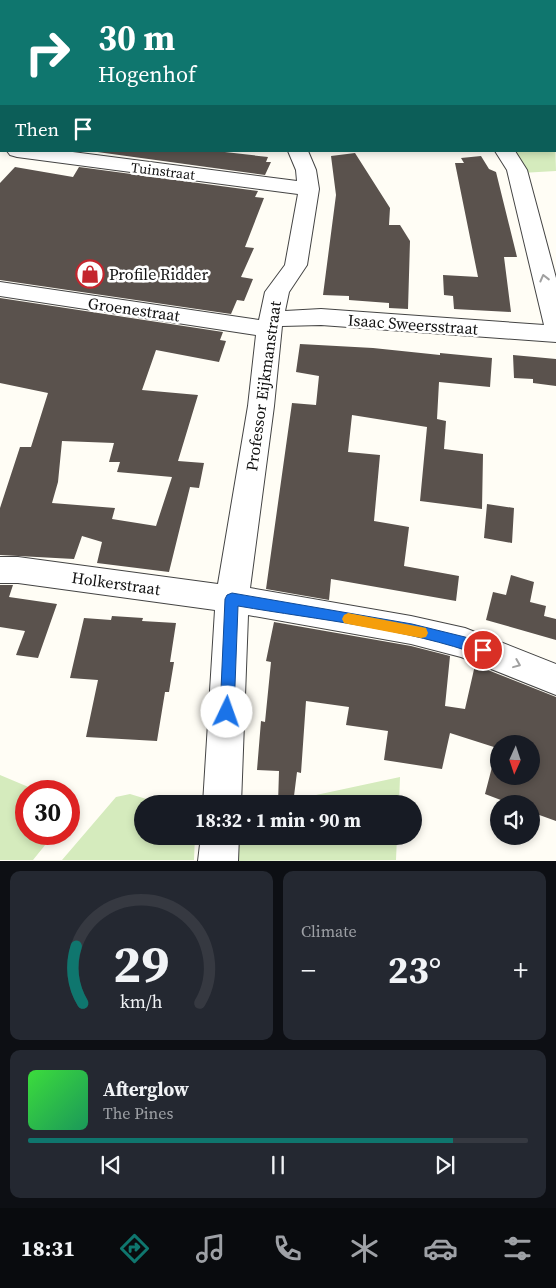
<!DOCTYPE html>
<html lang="en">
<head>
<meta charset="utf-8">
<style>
	:root { --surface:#171b24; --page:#242831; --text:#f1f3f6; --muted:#9ea1a6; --line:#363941; --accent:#0f766e }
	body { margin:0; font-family:"Source Serif 4",serif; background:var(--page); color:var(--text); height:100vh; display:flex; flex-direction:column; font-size:19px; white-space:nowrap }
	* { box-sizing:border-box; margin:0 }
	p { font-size:16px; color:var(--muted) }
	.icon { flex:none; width:28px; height:28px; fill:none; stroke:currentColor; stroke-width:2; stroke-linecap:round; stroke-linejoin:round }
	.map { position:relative; height:861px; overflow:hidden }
	.sheet { display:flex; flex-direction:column; gap:10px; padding:10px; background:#0d0f14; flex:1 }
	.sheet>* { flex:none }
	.top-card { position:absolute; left:0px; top:0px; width:556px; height:152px; box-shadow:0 2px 8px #0003; background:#0f766e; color:#fff; overflow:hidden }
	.needle { width:32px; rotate:183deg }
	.controls { position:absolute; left:490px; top:735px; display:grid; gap:10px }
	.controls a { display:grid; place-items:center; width:50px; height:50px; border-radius:50%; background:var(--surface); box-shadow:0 2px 8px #0003; font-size:25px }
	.speed { position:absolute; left:15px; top:780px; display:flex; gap:10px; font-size:25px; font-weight:700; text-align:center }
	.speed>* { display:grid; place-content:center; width:65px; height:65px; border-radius:50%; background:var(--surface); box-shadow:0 2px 8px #0003; line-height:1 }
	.speed .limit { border:8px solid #d22; background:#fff; color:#111 }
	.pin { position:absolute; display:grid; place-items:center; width:42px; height:42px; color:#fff; margin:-21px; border:2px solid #fff; border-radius:50%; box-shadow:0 1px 5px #0007 }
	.me { position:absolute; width:55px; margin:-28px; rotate:3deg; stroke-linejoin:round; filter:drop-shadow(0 0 4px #0008) }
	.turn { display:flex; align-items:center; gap:18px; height:105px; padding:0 15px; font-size:22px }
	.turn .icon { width:65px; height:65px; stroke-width:2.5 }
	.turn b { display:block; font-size:35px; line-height:42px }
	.then { display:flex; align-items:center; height:48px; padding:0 15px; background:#0003; gap:10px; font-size:19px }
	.big { font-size:38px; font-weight:700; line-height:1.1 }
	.sheet .card { flex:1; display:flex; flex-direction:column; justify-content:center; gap:8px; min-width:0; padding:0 18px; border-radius:10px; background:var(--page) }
	.sheet .dial { align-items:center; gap:0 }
	.dial svg { height:130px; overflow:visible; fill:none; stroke:var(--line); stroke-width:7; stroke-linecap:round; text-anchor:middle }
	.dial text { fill:var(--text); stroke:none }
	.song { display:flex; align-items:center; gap:15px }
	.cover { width:60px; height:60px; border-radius:8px; background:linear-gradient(135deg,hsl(120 70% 55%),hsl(150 70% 35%)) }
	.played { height:5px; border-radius:2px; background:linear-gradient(90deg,var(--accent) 85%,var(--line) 85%) }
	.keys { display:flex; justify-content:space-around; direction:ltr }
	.heat { display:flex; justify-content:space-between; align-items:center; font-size:28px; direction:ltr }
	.sheet .tiles { flex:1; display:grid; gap:10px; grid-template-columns:1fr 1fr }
	.card:last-child { grid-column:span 2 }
	.trip { position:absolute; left:134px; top:795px; width:288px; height:50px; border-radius:25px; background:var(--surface); box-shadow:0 2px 8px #0003; font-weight:700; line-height:50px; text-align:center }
	.tab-bar { display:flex; height:80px; justify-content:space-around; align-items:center; background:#090b0e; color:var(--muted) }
	.tab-bar .icon { width:35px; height:35px }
	.tab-bar .current { color:var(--accent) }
	.tab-bar b { font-size:22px; color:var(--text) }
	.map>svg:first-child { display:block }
	.green { fill:#d5ebbd }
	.building { fill:#5a524d; fill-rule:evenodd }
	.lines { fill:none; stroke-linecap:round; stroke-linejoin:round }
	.street-casing { stroke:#444; stroke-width:2 }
	.street { fill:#fff; fill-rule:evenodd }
	.oneway { stroke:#a0a0a0 }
	.route { fill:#1a73e8; stroke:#114b97 }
	.slow { fill:#f59e0b }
	.labels { text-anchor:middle; stroke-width:5; stroke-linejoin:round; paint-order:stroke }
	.far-street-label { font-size:14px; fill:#111; stroke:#fff }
	.poi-label { font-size:16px; fill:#111; stroke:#fff; text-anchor:start }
	.street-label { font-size:16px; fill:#111; stroke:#fff }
</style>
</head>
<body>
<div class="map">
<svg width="556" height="861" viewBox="0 0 556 861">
	<rect width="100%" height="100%" fill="#fffdf5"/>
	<!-- green -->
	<path class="green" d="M555,135l1,36 -35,2 -11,-22h45z
		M0,775l38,16h-12v43h28l-21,26h-33z
		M400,777l-1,27h-125z
		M130,794l33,10h-21v32h53l-1,24h-132l54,-63z
		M230,836h167l-1,24 -167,1z"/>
	<!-- building -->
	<path class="building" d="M90,151h126l52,6 -2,5h5l-6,13z
		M355,153l35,55 -1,17h11l10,16 -2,68 -19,-1v-5l-40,-3v-4l-26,-1 13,-100 -5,-39z
		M481,156l8,13 7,3 21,85h-13l7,55 -57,-3 -1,-13 -9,-1 -1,-20 35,2 -23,-114h9l-3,-5z
		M15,167l58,10 6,-10 179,24 -3,6 9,1 -19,49 9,1 -13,29 12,2 -9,22 -7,-1 -6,14 -231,-34v-97z
		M0,298l223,34 -3,8 6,1 -7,21 -63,-12 -14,40 56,5 -20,66 26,2 -5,25 -9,-1 -21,85 -72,-9 5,-21 -20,-6 -8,23 -74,-4v-47l20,-61h11l17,-54 -48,-10zM62,441l52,2 -5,19h11l-3,10 55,5 -16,49 -44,-7 3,-11 -63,-5 6,-21z
		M300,344l73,4 67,7v-2l52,5 -2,29 -51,-5 -2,37 9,2 -2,28 39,5 -1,55 -62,-8 7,-74 -75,-12 -4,37 32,3 -6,66 35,6 -5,39 55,10 -3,25 -125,-22 -2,21 -63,-11 26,-186 24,2 3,-29 -23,-4z
		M513,355l43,4v27l-23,-3v-4l-19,-1z
		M487,504l27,4 -2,35 -28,-5z
		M511,575l23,7 -4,20 16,4 -2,10 12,3v21l-70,-20 7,-28 13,3z
		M0,585h13l-4,12 48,7 -19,54 -22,-3 9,-24 -25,-4z
		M112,616l31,2 -1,3 34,2 -6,39h4l-5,30h-4l-8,49 -71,-4 12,-57 -28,-2 14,-60 27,2z
		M274,622l137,24 39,10 -5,50 20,3 10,-44 81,32v124l-25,-9v-8h-20l-26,-10 12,-46 -47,-15 -8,36 -58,-9 4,-29 -42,-6 3,-18 -43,-6 -5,72 -4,-1 -4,32h-15l1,-33 -22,-1 4,-49 4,1 6,-60 -5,-1zM499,744h32v32h-32z"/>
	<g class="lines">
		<!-- street casing -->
		<g class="street-casing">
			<path id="street" d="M32,0h16l1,1h-16z
				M359,0h17l1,1h-17z
				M522,0h17l1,1h-17z
				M555,15h1v11h-1z
				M0,41h1v10h-1z
				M7,151h58l232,30 -1,-11 -8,-19h20l8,19 3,19 -12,76 -18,27 -4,19 36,-2 223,16 -37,-155 -12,-19h20l12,19 29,108v64l-235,-17 -39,1 -8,80 -24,182 161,28 54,12 91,36v31l-95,-38 -50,-13 -163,-29 -7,189h-38l12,-194 -197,-27h-18v-26h18l200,27 30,-178 8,-71 -256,-39v-14l259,38 6,-28 20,-27 13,-71 -281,-37 -7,-2z
				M201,836h38l-1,25h-40z"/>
		</g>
		<!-- street -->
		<use href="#street" class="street"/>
	</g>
	<!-- one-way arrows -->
	<defs><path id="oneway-chevron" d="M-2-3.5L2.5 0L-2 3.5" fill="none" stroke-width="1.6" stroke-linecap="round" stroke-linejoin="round" transform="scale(1.25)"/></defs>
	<g class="oneway">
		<use href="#oneway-chevron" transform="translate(544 278) rotate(-104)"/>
		<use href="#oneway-chevron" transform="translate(517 664) rotate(22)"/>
	</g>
	<!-- route -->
	<path class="route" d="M232,593l180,31 53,13 23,9 2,4 -2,5 -5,1c-78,-28 -163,-36 -245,-50l-4,106 -2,5 -5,2 -5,-2 -2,-5 5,-113 2,-4z"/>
	<!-- slow -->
	<path class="slow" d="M348,613l73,14 5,1 2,5 -2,4 -5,1 -73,-14 -4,-1 -2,-4 2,-4z"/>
	<!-- icons -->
	<defs>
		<g id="shop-ring" transform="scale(1.4375)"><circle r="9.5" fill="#fff" stroke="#c4262e" stroke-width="1.5"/><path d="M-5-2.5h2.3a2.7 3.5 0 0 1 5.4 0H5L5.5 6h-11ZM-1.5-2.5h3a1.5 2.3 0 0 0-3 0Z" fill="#c4262e"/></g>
	</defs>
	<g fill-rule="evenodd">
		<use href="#shop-ring" x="90" y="274"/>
	</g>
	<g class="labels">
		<!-- far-street labels -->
		<g class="far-street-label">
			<text transform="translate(163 171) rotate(7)" y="5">Tuinstraat</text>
		</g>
		<!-- poi labels -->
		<g class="poi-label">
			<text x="109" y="280">Profile Ridder</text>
		</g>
		<!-- street labels -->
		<g class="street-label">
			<text transform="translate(134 309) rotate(8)" y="6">Groenestraat</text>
			<text transform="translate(413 324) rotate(4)" y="6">Isaac Sweersstraat</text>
			<text transform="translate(263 386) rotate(-82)" y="6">Professor Eijkmanstraat</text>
			<text transform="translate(116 583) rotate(8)" y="6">Holkerstraat</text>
		</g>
	</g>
</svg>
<div class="controls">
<a><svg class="needle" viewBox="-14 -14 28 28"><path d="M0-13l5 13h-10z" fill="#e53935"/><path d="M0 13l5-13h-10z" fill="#9ea1a6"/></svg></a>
<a><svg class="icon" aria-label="sound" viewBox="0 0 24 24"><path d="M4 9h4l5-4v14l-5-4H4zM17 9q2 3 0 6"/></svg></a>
</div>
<div class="speed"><div class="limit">30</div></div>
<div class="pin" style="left:483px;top:650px;background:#d93025"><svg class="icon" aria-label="arrive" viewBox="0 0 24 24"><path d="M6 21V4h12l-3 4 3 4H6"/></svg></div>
<svg class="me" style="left:227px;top:712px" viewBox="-20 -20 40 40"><circle r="19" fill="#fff"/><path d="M0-13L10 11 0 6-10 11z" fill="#1a73e8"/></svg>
<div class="trip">18:32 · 1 min · 90 m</div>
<div class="top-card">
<div class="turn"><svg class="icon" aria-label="right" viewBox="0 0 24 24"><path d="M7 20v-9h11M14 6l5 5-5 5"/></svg><div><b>30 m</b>Hogenhof</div></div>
<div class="then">Then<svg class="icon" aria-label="arrive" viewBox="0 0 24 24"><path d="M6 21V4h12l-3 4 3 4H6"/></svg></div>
</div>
</div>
<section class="sheet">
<div class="tiles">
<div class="card dial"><svg viewBox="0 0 100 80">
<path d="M14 69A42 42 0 1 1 86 69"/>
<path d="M14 69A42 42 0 0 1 10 34" stroke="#0f766e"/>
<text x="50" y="56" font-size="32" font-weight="700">29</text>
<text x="50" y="72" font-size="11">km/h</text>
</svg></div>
<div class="card"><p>Climate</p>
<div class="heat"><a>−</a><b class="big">23°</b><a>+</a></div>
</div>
<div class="card">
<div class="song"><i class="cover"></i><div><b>Afterglow</b><p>The Pines</p></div></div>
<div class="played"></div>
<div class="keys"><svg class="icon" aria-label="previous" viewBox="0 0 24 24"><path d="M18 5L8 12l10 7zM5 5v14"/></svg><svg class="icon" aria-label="pause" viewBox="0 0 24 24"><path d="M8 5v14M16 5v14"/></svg><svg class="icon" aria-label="next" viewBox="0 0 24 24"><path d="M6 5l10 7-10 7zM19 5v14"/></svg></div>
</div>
</div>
</section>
<nav class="tab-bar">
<b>18:31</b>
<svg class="icon current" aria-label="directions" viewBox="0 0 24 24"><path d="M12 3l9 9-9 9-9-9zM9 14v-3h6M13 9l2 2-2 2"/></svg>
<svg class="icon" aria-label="music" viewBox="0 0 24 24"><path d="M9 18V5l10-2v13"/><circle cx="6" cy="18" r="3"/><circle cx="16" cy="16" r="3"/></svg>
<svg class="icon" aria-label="phone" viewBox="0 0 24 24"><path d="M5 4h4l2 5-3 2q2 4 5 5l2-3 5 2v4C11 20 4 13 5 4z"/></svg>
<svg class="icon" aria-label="climate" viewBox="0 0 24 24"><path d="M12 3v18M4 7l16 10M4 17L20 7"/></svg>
<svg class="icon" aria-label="car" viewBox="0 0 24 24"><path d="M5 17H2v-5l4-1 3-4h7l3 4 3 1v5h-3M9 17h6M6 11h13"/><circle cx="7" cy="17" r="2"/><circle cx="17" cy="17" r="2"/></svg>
<svg class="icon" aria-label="filters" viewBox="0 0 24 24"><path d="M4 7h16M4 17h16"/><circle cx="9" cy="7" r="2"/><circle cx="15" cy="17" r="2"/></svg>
</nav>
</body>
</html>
